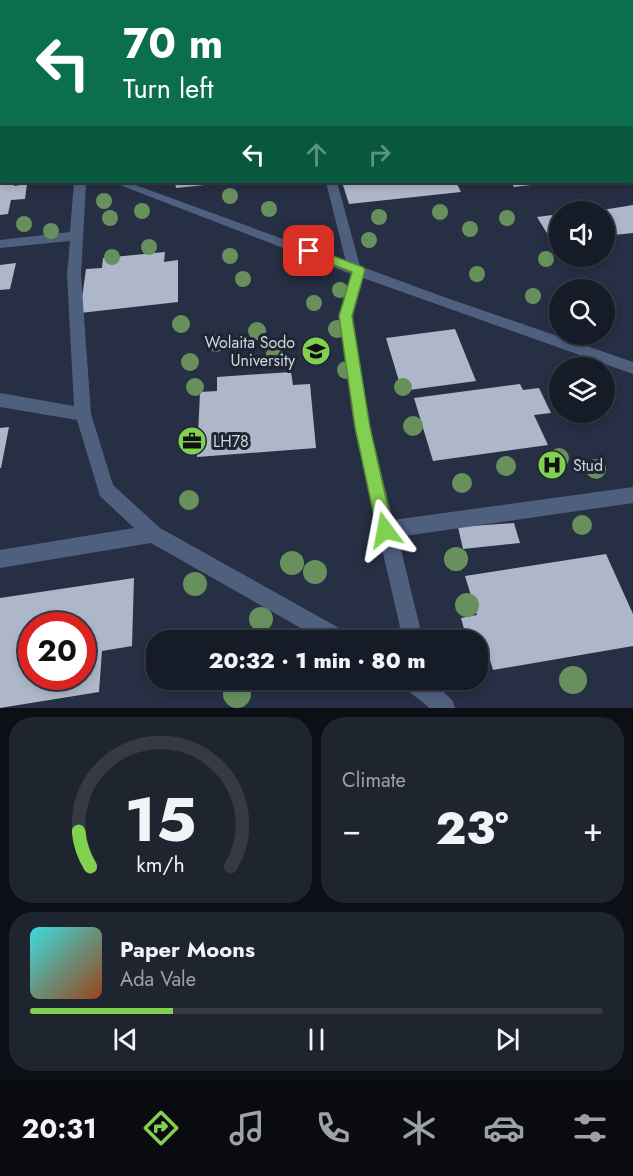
<!DOCTYPE html>
<html lang="en">
<head>
<meta charset="utf-8">
<style>
	:root { --surface:#161c27; --page:#1f252f; --text:#f1f3f6; --muted:#9ea1a7; --line:#353a44; --accent:#82d050 }
	body { margin:0; font-family:Jost,sans-serif; background:var(--page); color:var(--text); height:100vh; display:flex; flex-direction:column; font-size:22px; white-space:nowrap }
	* { box-sizing:border-box; margin:0 }
	p { font-size:20px; color:var(--muted) }
	.icon { flex:none; width:33px; height:33px; fill:none; stroke:currentColor; stroke-width:2; stroke-linecap:round; stroke-linejoin:round }
	.map { position:relative; height:708px; overflow:hidden }
	.details { display:flex; flex-direction:column; gap:9px; padding:9px; background:#0c0f15; flex:1 }
	.details>* { flex:none }
	.guide { position:absolute; left:0px; top:0px; width:633px; height:183px; box-shadow:0 3px 9px #0003,0 0 0 2px var(--line); background:#0b6e4f; color:#fff; overflow:hidden }
	.fabs { position:absolute; left:549px; top:201px; display:grid; gap:12px }
	.fabs a { display:grid; place-items:center; width:66px; height:66px; border-radius:50%; background:var(--surface); box-shadow:0 3px 9px #0003,0 0 0 2px var(--line); font-size:30px }
	.speed { position:absolute; left:18px; top:612px; display:flex; gap:12px; font-size:30px; font-weight:700; text-align:center }
	.speed>* { display:grid; place-content:center; width:78px; height:78px; border-radius:50%; background:var(--surface); box-shadow:0 3px 9px #0003,0 0 0 2px var(--line); line-height:1 }
	.speed .limit { border:9px solid #d22; background:#fff; color:#111 }
	.pin { position:absolute; display:grid; place-items:center; width:51px; height:51px; color:#fff; margin:-26px; border-radius:12px; box-shadow:0 3px 9px #0006 }
	.me { position:absolute; width:66px; margin:-33px; rotate:347deg; stroke-linejoin:round; filter:drop-shadow(0 0 4px #0008) }
	.turn { display:flex; align-items:center; gap:21px; height:126px; padding:0 24px; font-size:27px }
	.turn .icon { width:78px; height:78px; stroke-width:2.5 }
	.turn b { display:block; font-size:42px; line-height:51px }
	.lanes { display:flex; align-items:center; height:57px; padding:0 24px; background:#0003; justify-content:center; gap:30px; direction:ltr }
	.lanes .off { opacity:.35 }
	.big { font-size:45px; font-weight:800; line-height:1.1 }
	.details .card { flex:1; display:flex; flex-direction:column; justify-content:center; gap:9px; min-width:0; padding:0 21px; border-radius:24px; background:var(--page) }
	.details .dial { align-items:center; gap:0 }
	.dial svg { height:156px; overflow:visible; fill:none; stroke:var(--line); stroke-width:7; stroke-linecap:round; text-anchor:middle }
	.dial text { fill:var(--text); stroke:none }
	.song { display:flex; align-items:center; gap:18px }
	.cover { width:72px; height:72px; border-radius:9px; background:linear-gradient(135deg,hsl(180 70% 55%),hsl(20 70% 35%)) }
	.played { height:6px; border-radius:3px; background:linear-gradient(90deg,var(--accent) 25%,var(--line) 25%) }
	.keys { display:flex; justify-content:space-around; direction:ltr }
	.heat { display:flex; justify-content:space-between; align-items:center; font-size:33px; direction:ltr }
	.details .tiles { flex:1; display:grid; gap:9px; grid-template-columns:1fr 1fr }
	.card:last-child { grid-column:span 2 }
	.trip { position:absolute; left:146px; top:630px; width:342px; height:60px; border-radius:24px; background:var(--surface); box-shadow:0 3px 9px #0003,0 0 0 2px var(--line); font-weight:800; line-height:60px; text-align:center }
	.tab-bar { display:flex; height:96px; justify-content:space-around; align-items:center; background:#090b10; color:var(--muted) }
	.tab-bar .icon { width:42px; height:42px }
	.tab-bar .active { color:var(--accent) }
	.tab-bar b { font-size:27px; color:var(--text) }
	.map>svg:first-child { display:block }
	.built { fill:#262f43; fill-rule:evenodd }
	.building { fill:#adb7c9; fill-rule:evenodd }
	.lines { fill:none; stroke-linecap:round; stroke-linejoin:round }
	.lane { fill:#4f607f; fill-rule:evenodd }
	.tree { fill:#68905d }
	.route { fill:#82d050; stroke:#548734; stroke-width:1.5 }
	.labels { text-anchor:middle; stroke-width:6; stroke-linejoin:round; paint-order:stroke }
	.poi-label { font-size:16px; fill:#d1d6df; stroke:#1e2634; text-anchor:start }
</style>
</head>
<body>
<div class="map">
<svg width="633" height="708" viewBox="0 0 633 708">
	<rect width="100%" height="100%" fill="#1e2634"/>
	<!-- built -->
	<path class="built" d="M0,0h633v708h-633zM2,2h630v180h-630zM560,212h44v44h-44zM560,290h44v44h-44zM560,368h44v44h-44zM32,626h50v50h-50zM156,640h321v40h-321z"/>
	<!-- building -->
	<path class="building" d="M175,182h49v1l-48,5z
		M342,182h114l5,10 -112,12z
		M511,182h37v1l-34,4z
		M14,183v3l13,-2 -2,15 -14,1 -3,14 -8,1v-30z
		M633,205v28l-29,3v-24h-14z
		M560,214v28l-7,1 -16,-26z
		M165,252l-1,10 14,-2v42l-98,11 6,-44 16,-1 1,-10z
		M16,263l-6,26 -10,1v-25z
		M455,329l21,52 -74,10 -16,-53z
		M291,372l2,13 17,-1 6,64 -119,9 3,-65 17,-1v-14z
		M520,384l3,6 16,-2 12,25 -17,2 14,30 -115,16 -19,-63z
		M9,427l-8,41h-1v-40z
		M514,523l6,20 -57,6 -5,-22z
		M606,554l27,60v32l-140,24 -4,-13 -12,2v-19h-10l-6,-22 16,-3 -12,-39z
		M134,578l-2,68 -30,5 -3,41 -99,16v-110zM32,626h50v50h-50z"/>
	<g class="lines">
		<!-- lane -->
		<path class="lane" d="M0,151h2v6h-2z
			M74,182h12l-5,93 10,139 22,71 47,43 188,105 3,7h-29l-171,-97 -151,25v-18l134,-22 -34,-32 -23,-76 -77,-13v-14l74,13 -7,-131 3,-34 -70,7v-8l70,-8z
			M112,182h15l219,80 -20,-80h11l23,84 81,30 192,66v12l-270,-96 -10,38 17,111 23,93 240,-33v16l-235,34 25,103h-20l-49,-213 -15,-111 12,-42z
			M399,680h32l21,20 3,8h-26c-9,-10 -26,-18 -30,-28z"/>
	</g>
	<!-- trees -->
	<g class="tree">
		<circle cx="230" cy="196" r="8"/>
		<circle cx="104" cy="201" r="8"/>
		<circle cx="269" cy="209" r="8"/>
		<circle cx="142" cy="211" r="8"/>
		<circle cx="440" cy="212" r="8"/>
		<circle cx="379" cy="217" r="8"/>
		<circle cx="110" cy="218" r="8"/>
		<circle cx="507" cy="218" r="8"/>
		<circle cx="24" cy="224" r="8"/>
		<circle cx="470" cy="229" r="8"/>
		<circle cx="51" cy="231" r="8"/>
		<circle cx="369" cy="240" r="8"/>
		<circle cx="149" cy="247" r="8"/>
		<circle cx="230" cy="256" r="8"/>
		<circle cx="112" cy="257" r="8"/>
		<circle cx="546" cy="259" r="8"/>
		<circle cx="477" cy="274" r="8"/>
		<circle cx="243" cy="279" r="8"/>
		<circle cx="340" cy="290" r="8"/>
		<circle cx="533" cy="296" r="8"/>
		<circle cx="314" cy="303" r="8"/>
		<circle cx="181" cy="324" r="9"/>
		<circle cx="337" cy="329" r="9"/>
		<circle cx="257" cy="331" r="9"/>
		<circle cx="216" cy="343" r="9"/>
		<circle cx="275" cy="355" r="9"/>
		<circle cx="190" cy="362" r="9"/>
		<circle cx="346" cy="370" r="9"/>
		<circle cx="195" cy="387" r="9"/>
		<circle cx="403" cy="387" r="9"/>
		<circle cx="413" cy="426" r="10"/>
		<circle cx="190" cy="440" r="10"/>
		<circle cx="559" cy="458" r="10"/>
		<circle cx="506" cy="466" r="10"/>
		<circle cx="596" cy="469" r="10"/>
		<circle cx="462" cy="483" r="10"/>
		<circle cx="189" cy="500" r="10"/>
		<circle cx="582" cy="525" r="10"/>
		<circle cx="456" cy="559" r="12"/>
		<circle cx="292" cy="563" r="12"/>
		<circle cx="315" cy="572" r="12"/>
		<circle cx="195" cy="584" r="12"/>
		<circle cx="467" cy="605" r="12"/>
		<circle cx="261" cy="619" r="12"/>
		<circle cx="573" cy="680" r="14"/>
		<circle cx="237" cy="694" r="14"/>
	</g>
	<!-- route -->
	<path class="route" d="M309,247l54,20 2,3 -13,46 18,111 23,103 -2,5 -6,3 -6,-3 -2,-5 -22,-103 -16,-111 13,-44 -47,-18 -2,-3z"/>
	<!-- icons -->
	<defs>
		<g id="university-disc" transform="scale(1.5)"><circle r="9.5" fill="#82d050" stroke="#1e2634"/><path d="M0-5L7-2L0 1L-7-2ZM-4 1L0 2.5L4 1V4Q0 6-4 4Z" fill="#111"/></g>
		<g id="office-disc" transform="scale(1.5)"><circle r="9.5" fill="#82d050" stroke="#1e2634"/><path d="M-6-3h4V-5.5h4V-3h4V5H-6ZM-1-4.5V-3h2v-1.5ZM-6 0V1H6V0Z" fill="#111"/></g>
		<g id="hospital-disc" transform="scale(1.5)"><circle r="9.5" fill="#82d050" stroke="#1e2634"/><path d="M-5-5h3v3.5h4V-5h3V5h-3V1.5h-4V5h-3Z" fill="#111"/></g>
	</defs>
	<g fill-rule="evenodd">
		<use href="#university-disc" x="316" y="351"/>
		<use href="#office-disc" x="192" y="441"/>
		<use href="#hospital-disc" x="552" y="465"/>
	</g>
	<g class="labels">
		<!-- poi labels -->
		<g class="poi-label">
			<text x="295" y="348" text-anchor="end">Wolaita Sodo<tspan x="295" dy="18">University</tspan></text>
			<text x="213" y="447">LH78</text>
			<text x="573" y="471">Stud</text>
		</g>
	</g>
</svg>
<div class="fabs">
<a><svg class="icon" aria-label="sound" viewBox="0 0 24 24"><path d="M4 9h4l5-4v14l-5-4H4zM17 9q2 3 0 6"/></svg></a>
<a><svg class="icon" aria-label="search" viewBox="0 0 24 24"><circle cx="10" cy="10" r="6"/><path d="M15 15l6 6"/></svg></a>
<a><svg class="icon" aria-label="layers" viewBox="0 0 24 24"><path d="M12 4l9 5-9 5-9-5zM3 14l9 5 9-5"/></svg></a>
</div>
<div class="speed"><div class="limit">20</div></div>
<div class="pin" style="left:309px;top:251px;background:#d93025"><svg class="icon" aria-label="arrive" viewBox="0 0 24 24"><path d="M6 21V4h12l-3 4 3 4H6"/></svg></div>
<svg class="me" style="left:385px;top:530px" viewBox="-20 -20 40 40"><path d="M0-17L14 15 0 8-14 15z" fill="#82d050" stroke="#fff" stroke-width="4"/></svg>
<div class="trip">20:32 · 1 min · 80 m</div>
<div class="guide">
<div class="turn"><svg class="icon" aria-label="left" viewBox="0 0 24 24"><path d="M17 20v-9H6M10 6l-5 5 5 5"/></svg><div><b>70 m</b>Turn left</div></div>
<div class="lanes"><svg class="icon" aria-label="left" viewBox="0 0 24 24"><path d="M17 20v-9H6M10 6l-5 5 5 5"/></svg><svg class="icon off" aria-label="ahead" viewBox="0 0 24 24"><path d="M12 20V5M6 11l6-6 6 6"/></svg><svg class="icon off" aria-label="right" viewBox="0 0 24 24"><path d="M7 20v-9h11M14 6l5 5-5 5"/></svg></div>
</div>
</div>
<section class="details">
<div class="tiles">
<div class="card dial"><svg viewBox="0 0 100 80">
<path d="M14 69A42 42 0 1 1 86 69"/>
<path d="M14 69A42 42 0 0 1 8 51" stroke="#82d050"/>
<text x="50" y="56" font-size="32" font-weight="700">15</text>
<text x="50" y="72" font-size="11">km/h</text>
</svg></div>
<div class="card"><p>Climate</p>
<div class="heat"><a>−</a><b class="big">23°</b><a>+</a></div>
</div>
<div class="card">
<div class="song"><i class="cover"></i><div><b>Paper Moons</b><p>Ada Vale</p></div></div>
<div class="played"></div>
<div class="keys"><svg class="icon" aria-label="previous" viewBox="0 0 24 24"><path d="M18 5L8 12l10 7zM5 5v14"/></svg><svg class="icon" aria-label="pause" viewBox="0 0 24 24"><path d="M8 5v14M16 5v14"/></svg><svg class="icon" aria-label="next" viewBox="0 0 24 24"><path d="M6 5l10 7-10 7zM19 5v14"/></svg></div>
</div>
</div>
</section>
<nav class="tab-bar">
<b>20:31</b>
<svg class="icon active" aria-label="directions" viewBox="0 0 24 24"><path d="M12 3l9 9-9 9-9-9zM9 14v-3h6M13 9l2 2-2 2"/></svg>
<svg class="icon" aria-label="music" viewBox="0 0 24 24"><path d="M9 18V5l10-2v13"/><circle cx="6" cy="18" r="3"/><circle cx="16" cy="16" r="3"/></svg>
<svg class="icon" aria-label="phone" viewBox="0 0 24 24"><path d="M5 4h4l2 5-3 2q2 4 5 5l2-3 5 2v4C11 20 4 13 5 4z"/></svg>
<svg class="icon" aria-label="climate" viewBox="0 0 24 24"><path d="M12 3v18M4 7l16 10M4 17L20 7"/></svg>
<svg class="icon" aria-label="car" viewBox="0 0 24 24"><path d="M5 17H2v-5l4-1 3-4h7l3 4 3 1v5h-3M9 17h6M6 11h13"/><circle cx="7" cy="17" r="2"/><circle cx="17" cy="17" r="2"/></svg>
<svg class="icon" aria-label="filters" viewBox="0 0 24 24"><path d="M4 7h16M4 17h16"/><circle cx="9" cy="7" r="2"/><circle cx="15" cy="17" r="2"/></svg>
</nav>
</body>
</html>
